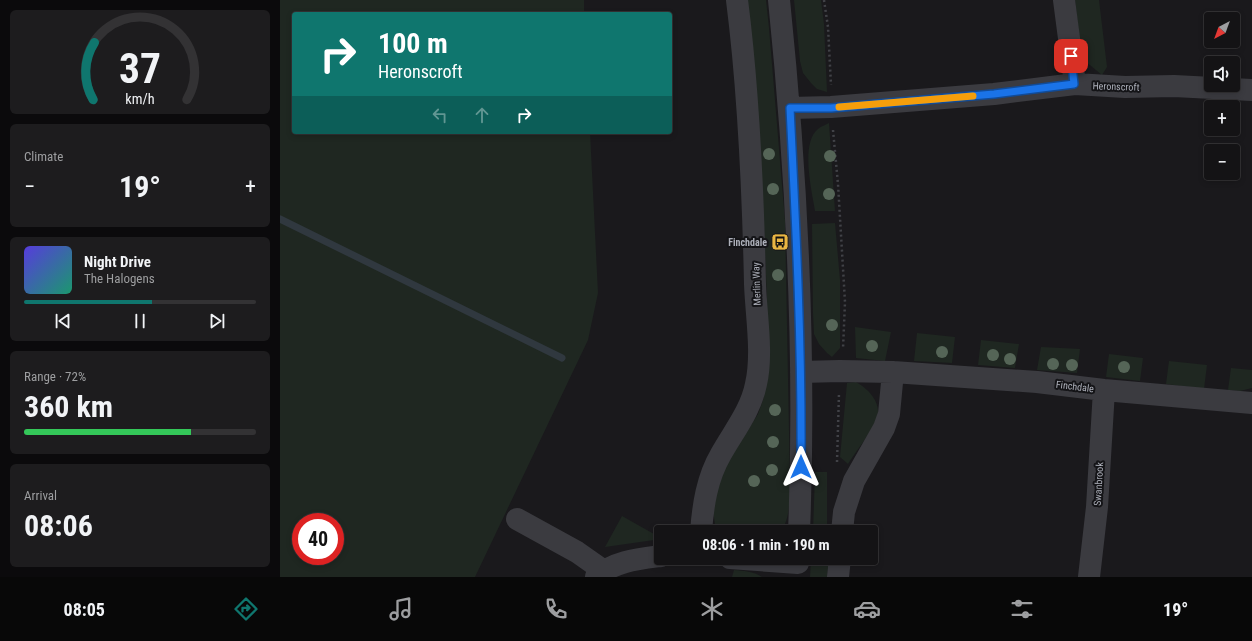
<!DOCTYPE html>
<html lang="en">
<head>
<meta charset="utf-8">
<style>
	:root { --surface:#141315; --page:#1d1c1e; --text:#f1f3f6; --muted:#9d9ea0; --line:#333234; --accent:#0f766e }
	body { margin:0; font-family:"Roboto Condensed",sans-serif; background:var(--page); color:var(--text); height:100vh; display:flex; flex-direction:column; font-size:15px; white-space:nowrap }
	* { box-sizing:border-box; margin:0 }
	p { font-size:13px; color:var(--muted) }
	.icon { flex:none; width:22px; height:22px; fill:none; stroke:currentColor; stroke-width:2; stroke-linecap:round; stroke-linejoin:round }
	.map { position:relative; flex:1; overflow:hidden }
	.side { display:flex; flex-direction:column; gap:10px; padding:10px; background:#0b0a0c; width:280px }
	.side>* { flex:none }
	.hud { position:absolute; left:12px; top:12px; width:380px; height:122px; border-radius:4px; box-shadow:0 2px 6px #0003,0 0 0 1px var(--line); background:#0f766e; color:#fff; overflow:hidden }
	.needle { width:26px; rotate:221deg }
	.controls { position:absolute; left:924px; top:12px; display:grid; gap:8px }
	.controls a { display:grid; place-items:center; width:36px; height:36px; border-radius:4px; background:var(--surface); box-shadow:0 2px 6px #0003,0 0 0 1px var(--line); font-size:20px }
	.speed { position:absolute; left:12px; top:513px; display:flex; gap:8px; font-size:20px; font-weight:700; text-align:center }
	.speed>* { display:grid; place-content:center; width:52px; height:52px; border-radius:50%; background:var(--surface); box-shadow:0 2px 6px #0003,0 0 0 1px var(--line); line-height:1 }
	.speed .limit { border:6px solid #d22; background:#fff; color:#111 }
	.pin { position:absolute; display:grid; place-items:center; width:34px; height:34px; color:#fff; margin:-17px; border-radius:8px; box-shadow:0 2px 6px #0006 }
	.me { position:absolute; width:44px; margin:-22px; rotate:0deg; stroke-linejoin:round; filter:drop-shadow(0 0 3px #0008) }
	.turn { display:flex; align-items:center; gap:14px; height:84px; padding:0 20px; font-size:18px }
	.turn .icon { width:52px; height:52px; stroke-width:2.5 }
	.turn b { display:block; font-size:28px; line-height:34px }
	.lanes { display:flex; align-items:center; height:38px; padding:0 20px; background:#0003; justify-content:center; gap:20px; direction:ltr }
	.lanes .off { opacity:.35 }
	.big { font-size:30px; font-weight:700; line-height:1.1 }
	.side .card { flex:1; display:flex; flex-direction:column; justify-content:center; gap:6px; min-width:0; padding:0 14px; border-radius:6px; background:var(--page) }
	.side .dial { align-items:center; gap:0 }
	.dial svg { height:104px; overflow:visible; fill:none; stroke:var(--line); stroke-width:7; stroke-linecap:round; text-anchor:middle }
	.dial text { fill:var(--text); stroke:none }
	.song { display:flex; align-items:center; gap:12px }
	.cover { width:48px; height:48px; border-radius:6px; background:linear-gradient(135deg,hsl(250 70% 55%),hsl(160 70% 35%)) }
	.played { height:4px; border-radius:2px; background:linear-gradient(90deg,var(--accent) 55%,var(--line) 55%) }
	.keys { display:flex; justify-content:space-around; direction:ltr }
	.heat { display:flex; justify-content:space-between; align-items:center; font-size:22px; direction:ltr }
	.charge { height:6px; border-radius:3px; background:linear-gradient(90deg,#34c759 72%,var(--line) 0) }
	.trip { position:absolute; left:374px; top:525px; width:224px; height:40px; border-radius:4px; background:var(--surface); box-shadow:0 2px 6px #0003,0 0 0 1px var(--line); font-weight:700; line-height:40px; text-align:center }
	.tabs { display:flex; height:64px; justify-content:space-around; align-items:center; background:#080808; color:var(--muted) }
	.tabs .icon { width:28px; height:28px }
	.tabs .selected { color:var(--accent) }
	.tabs b { font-size:18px; color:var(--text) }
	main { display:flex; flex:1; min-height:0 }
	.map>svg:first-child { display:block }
	.green { fill:#1f2721; fill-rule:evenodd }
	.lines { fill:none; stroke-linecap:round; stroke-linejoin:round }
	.stream { stroke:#30383f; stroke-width:7 }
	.path { stroke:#414247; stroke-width:2.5; stroke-dasharray:2 3; stroke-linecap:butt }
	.minor { stroke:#3b3b40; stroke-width:22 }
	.tree { fill:#556557 }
	.route-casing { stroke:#114b97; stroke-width:10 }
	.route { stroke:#1a73e8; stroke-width:7 }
	.slow { stroke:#f59e0b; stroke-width:7 }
	.labels { text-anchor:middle; stroke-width:4; stroke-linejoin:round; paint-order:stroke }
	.street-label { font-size:10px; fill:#adb0ba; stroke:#141417 }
	.poi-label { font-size:10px; font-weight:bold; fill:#adb0ba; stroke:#141417; text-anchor:end }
</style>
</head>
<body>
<main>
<section class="side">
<div class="card dial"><svg viewBox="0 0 100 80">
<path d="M14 69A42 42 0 1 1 86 69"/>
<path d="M14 69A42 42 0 0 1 15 25" stroke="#0f766e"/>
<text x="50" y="56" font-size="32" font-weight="700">37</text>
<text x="50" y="72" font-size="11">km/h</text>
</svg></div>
<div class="card"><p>Climate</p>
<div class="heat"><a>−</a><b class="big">19°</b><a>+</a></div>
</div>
<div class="card">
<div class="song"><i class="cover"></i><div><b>Night Drive</b><p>The Halogens</p></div></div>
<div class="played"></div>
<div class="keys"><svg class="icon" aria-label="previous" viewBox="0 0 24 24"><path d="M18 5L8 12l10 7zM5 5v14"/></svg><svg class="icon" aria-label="pause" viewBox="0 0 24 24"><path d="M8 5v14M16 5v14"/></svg><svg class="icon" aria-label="next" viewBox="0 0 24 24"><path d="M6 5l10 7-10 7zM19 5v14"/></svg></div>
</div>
<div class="card"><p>Range · 72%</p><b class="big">360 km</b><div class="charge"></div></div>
<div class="card"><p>Arrival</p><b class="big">08:06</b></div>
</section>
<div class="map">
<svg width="972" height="577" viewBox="0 0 972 577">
	<rect width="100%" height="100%" fill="#1a191c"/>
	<!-- green -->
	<path class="green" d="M0,0h304v14h-290v118h296l8,161 -10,47 -113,237h-195zM21,522h34v34h-34z
		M466,0h20l3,28 16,193 5,262c-1,16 1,36 -10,49h-61l-4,-8 -2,-13 6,-34 8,-14 31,-49 6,-17 3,-99 -3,-70z
		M514,0h27l3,24 3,68 -10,-3 -6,-6 -8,-10 -3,-12z
		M795,0h24l8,67 -5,8 -17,-14 -4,-10z
		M549,123l6,88h-20c-3,-19 -15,-68 3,-82 3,-3 8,-4 11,-6z
		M555,223l5,57v68l-8,9 -5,-4 -8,-9 -5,-10 -1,-21 -1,-89z
		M575,327l36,5 -6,29 -29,-3z
		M637,333l38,4 -3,26 -38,-2z
		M701,340l38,4 -4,24 -37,-3z
		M761,347l39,2 -3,24 -40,-3z
		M829,354l34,4 -3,23 -34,-4z
		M889,361l38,4 -3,24 -38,-5z
		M951,368l21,2v18l-12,3 -12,-1z
		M576,382c11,6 23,18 22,31 -2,14 -22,38 -30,51l-8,-7 7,-74z
		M535,472h12v60h-14z
		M342,516l39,22v1l-56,8z
		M531,558h18l-2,19h-17z
		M454,570c10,1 19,1 28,7h-30z"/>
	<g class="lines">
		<!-- stream -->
		<path class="stream" d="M0,219l282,139"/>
		<!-- path -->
		<path class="path" d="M544,0l4,27 3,58
			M553,130l5,54 7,118 -2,47
			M557,462l2,-69"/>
		<!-- minor -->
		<path class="minor" d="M499,0c18,176 27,355 20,532
			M784,0l11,84
			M510,108l41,-1 163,-13 81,-10 50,3 49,-1 78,4
			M521,372l39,-1 53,1 144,10 67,8 148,13
			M237,519l60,33 27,19
			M421,532c2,-27 6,-54 20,-78 13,-23 30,-44 35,-70 7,-30 0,-70 -1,-100 -2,-95 -6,-190 -18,-284
			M562,532l2,-20 10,-31 30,-53 5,-14 4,-42
			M450,558l68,5
			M316,577c19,-16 41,-18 65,-21
			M558,577l2,-19
			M809,577l8,-70 7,-117"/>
	</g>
	<!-- trees -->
	<g class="tree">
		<circle cx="489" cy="154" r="6"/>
		<circle cx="550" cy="156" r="6"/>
		<circle cx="493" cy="189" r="6"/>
		<circle cx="549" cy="194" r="6"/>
		<circle cx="498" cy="275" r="6"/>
		<circle cx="552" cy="325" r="6"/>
		<circle cx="592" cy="346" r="6"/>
		<circle cx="662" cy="352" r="6"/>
		<circle cx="713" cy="355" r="6"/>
		<circle cx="730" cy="359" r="6"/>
		<circle cx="773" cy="364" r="6"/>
		<circle cx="792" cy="365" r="6"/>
		<circle cx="844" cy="367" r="6"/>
		<circle cx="495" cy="410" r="6"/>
		<circle cx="493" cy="442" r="6"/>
		<circle cx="492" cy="470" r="6"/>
		<circle cx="474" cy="481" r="6"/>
	</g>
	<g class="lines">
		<!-- route casing -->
		<g class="route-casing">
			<path id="route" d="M521,467c1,-120 -5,-239 -11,-359h41l163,-14 80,-10 -3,-28"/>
		</g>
		<!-- route -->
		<use href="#route" class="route"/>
		<!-- slow -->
		<path class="slow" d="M559,107l134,-11"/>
	</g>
	<!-- icons -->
	<defs>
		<g id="bus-square" transform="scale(0.9)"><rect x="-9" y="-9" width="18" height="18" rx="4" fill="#eab743" stroke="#141417"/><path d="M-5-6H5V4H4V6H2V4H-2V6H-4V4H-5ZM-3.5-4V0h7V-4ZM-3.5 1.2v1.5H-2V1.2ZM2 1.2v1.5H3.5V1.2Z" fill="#111"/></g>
	</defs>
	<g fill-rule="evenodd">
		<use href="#bus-square" x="500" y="242"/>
	</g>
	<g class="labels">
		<!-- street labels -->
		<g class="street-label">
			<text transform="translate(836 86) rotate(2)" y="4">Heronscroft</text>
			<text transform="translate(476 284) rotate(-92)" y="4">Merlin Way</text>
			<text transform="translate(795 386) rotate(7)" y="4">Finchdale</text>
			<text transform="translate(818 484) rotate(-87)" y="4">Swanbrook</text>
		</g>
		<!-- poi labels -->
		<g class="poi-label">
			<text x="487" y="246">Finchdale</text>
		</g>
	</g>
</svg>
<div class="controls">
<a><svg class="needle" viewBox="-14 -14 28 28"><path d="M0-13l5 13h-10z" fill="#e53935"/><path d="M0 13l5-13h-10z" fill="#9d9ea0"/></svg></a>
<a><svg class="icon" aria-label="sound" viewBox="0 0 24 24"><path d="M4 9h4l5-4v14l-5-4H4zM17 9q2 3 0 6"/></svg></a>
<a>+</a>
<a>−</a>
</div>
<div class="speed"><div class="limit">40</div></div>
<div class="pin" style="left:791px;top:56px;background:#d93025"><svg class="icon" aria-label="arrive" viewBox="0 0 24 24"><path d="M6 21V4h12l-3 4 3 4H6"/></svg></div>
<svg class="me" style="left:521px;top:467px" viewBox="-20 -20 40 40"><path d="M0-17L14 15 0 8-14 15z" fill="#1a73e8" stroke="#fff" stroke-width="4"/></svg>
<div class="trip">08:06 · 1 min · 190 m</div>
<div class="hud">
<div class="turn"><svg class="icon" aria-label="right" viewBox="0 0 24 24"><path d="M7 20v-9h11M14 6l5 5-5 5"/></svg><div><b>100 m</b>Heronscroft</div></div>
<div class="lanes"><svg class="icon off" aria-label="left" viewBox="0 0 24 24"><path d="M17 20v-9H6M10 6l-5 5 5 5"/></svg><svg class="icon off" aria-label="ahead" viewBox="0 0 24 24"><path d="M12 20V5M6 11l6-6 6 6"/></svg><svg class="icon" aria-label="right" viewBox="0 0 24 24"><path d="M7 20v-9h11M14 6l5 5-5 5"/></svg></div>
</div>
</div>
</main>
<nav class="tabs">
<b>08:05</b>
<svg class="icon selected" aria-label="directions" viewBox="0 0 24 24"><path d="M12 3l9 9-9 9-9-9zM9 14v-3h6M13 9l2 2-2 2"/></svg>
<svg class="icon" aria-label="music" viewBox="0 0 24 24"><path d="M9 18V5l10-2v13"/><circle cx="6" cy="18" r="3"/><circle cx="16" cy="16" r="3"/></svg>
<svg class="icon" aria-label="phone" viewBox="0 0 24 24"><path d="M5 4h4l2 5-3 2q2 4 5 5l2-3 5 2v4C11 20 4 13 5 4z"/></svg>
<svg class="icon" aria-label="climate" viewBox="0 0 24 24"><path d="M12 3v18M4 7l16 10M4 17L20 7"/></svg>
<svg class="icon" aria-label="car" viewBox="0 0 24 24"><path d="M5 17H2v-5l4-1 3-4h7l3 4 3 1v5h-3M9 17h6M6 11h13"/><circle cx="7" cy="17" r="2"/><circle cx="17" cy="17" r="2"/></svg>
<svg class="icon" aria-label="filters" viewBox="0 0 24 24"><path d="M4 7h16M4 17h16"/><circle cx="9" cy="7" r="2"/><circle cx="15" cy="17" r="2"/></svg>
<b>19°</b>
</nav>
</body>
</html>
